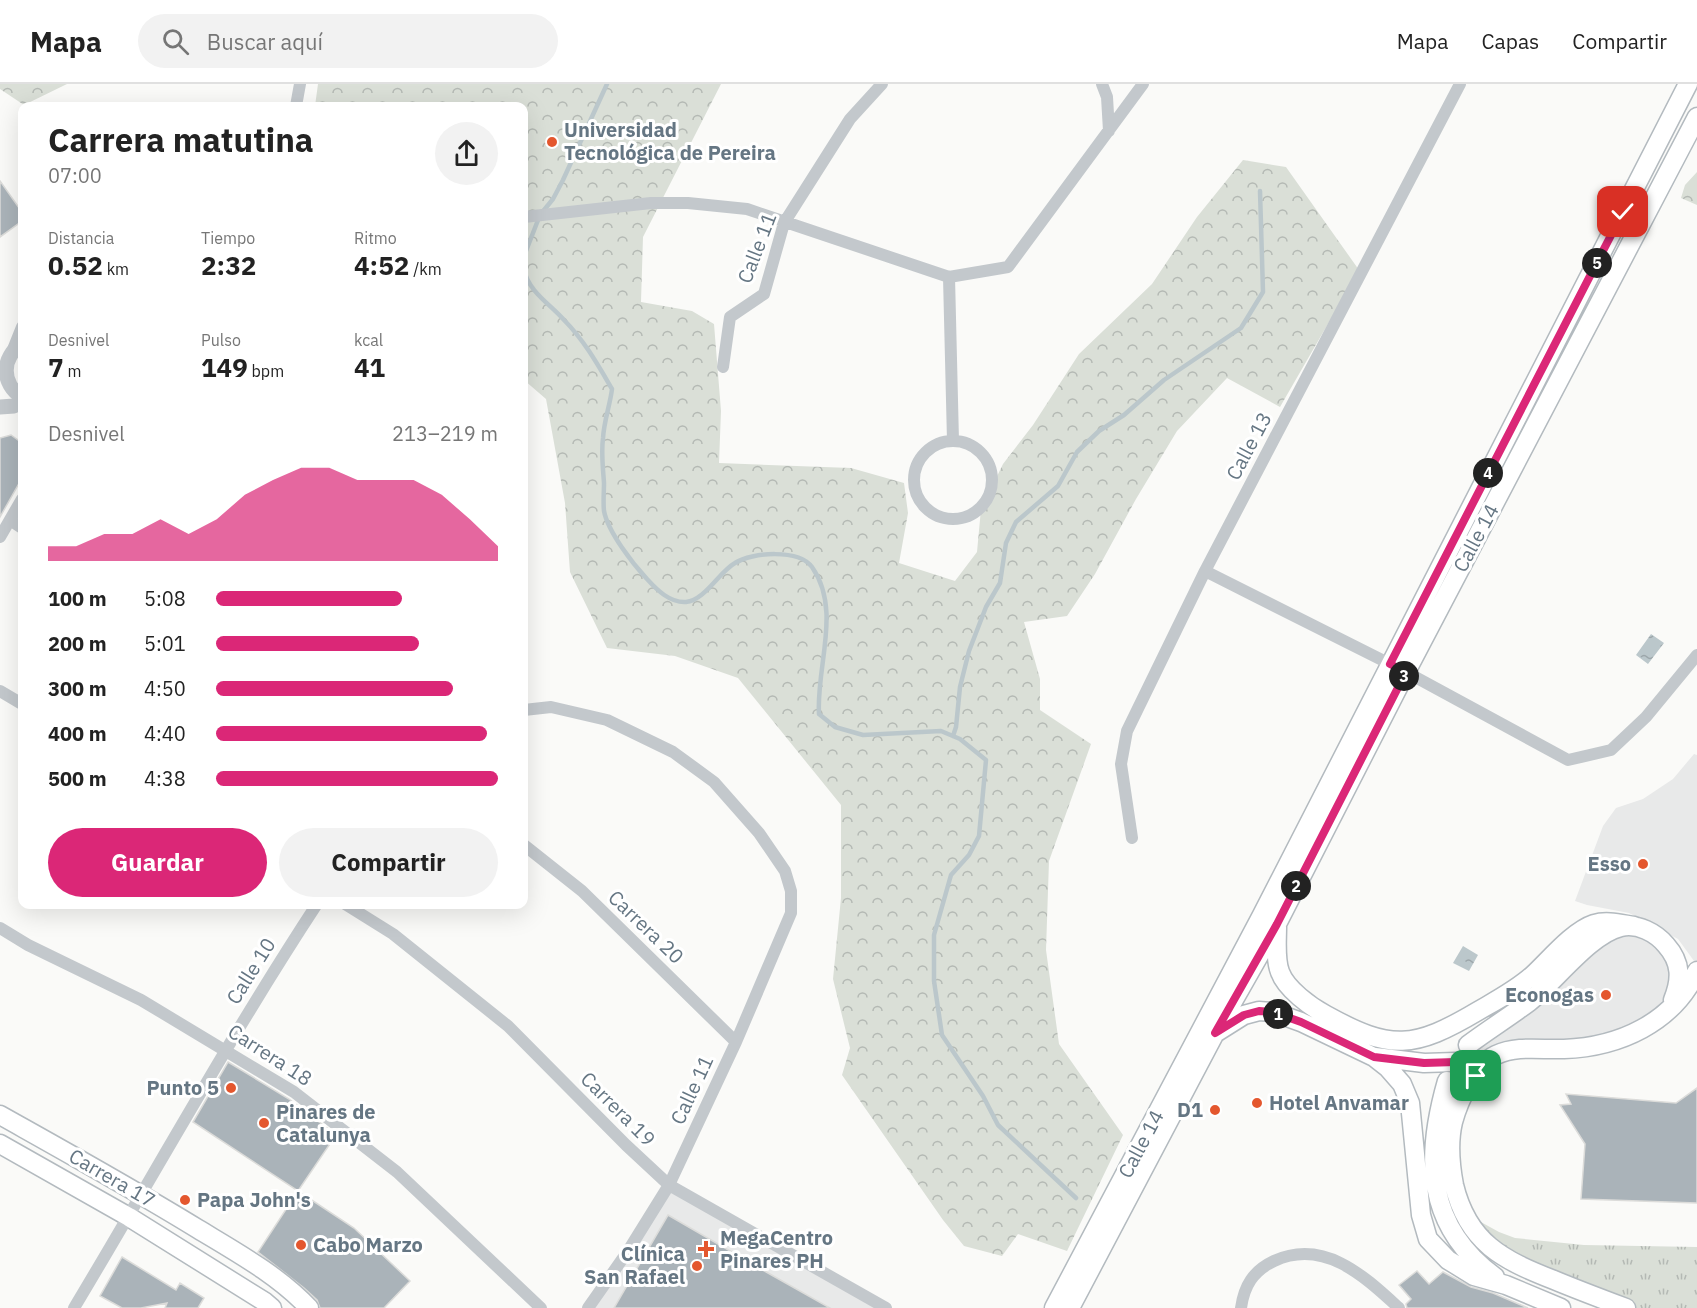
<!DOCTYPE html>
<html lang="es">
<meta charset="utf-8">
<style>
body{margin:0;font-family:"IBM Plex Sans",sans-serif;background:#f2f2f2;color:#222;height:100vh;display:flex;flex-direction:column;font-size:22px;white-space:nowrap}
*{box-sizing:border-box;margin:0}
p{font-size:20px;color:#767676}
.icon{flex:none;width:33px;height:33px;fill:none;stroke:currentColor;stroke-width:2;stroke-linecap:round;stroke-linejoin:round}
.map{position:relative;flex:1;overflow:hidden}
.drawer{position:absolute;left:18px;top:18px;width:510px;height:807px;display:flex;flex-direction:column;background:#fff;border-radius:12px;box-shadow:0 6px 24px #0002}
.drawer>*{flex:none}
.pin{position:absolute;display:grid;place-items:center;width:51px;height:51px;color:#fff;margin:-26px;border-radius:12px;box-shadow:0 3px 9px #0006}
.km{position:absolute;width:30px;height:30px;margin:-15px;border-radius:50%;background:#222;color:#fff;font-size:16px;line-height:30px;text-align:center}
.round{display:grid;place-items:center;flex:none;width:63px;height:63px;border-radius:32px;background:#f2f2f2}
.head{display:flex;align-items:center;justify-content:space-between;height:102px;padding:0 30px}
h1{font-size:33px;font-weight:700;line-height:45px}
.figures{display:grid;grid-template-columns:repeat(3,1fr);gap:9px;height:102px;padding:6px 30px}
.figures div{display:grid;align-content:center}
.figures b{font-size:26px;font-weight:700}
.figures small{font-size:16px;font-weight:400}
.figures p{font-size:16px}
.chart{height:168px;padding:12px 30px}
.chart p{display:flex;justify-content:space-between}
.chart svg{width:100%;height:108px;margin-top:6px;fill:#db2777;opacity:.7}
.cta{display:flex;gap:12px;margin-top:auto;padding:12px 30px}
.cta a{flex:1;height:69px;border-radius:36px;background:#db2777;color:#fff;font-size:24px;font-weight:700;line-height:69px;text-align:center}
.cta a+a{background:#f2f2f2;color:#222}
ul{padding:0 30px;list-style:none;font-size:20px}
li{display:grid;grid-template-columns:96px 72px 1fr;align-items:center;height:45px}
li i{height:15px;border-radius:8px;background:#db2777}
header{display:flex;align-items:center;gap:36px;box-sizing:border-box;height:84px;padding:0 30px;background:#fff;border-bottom:2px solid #e0e0e0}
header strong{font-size:28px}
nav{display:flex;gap:33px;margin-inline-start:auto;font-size:21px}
.search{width:420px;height:54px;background:#f2f2f2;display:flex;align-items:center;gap:15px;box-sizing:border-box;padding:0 21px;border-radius:33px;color:#767676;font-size:22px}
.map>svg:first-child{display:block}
.built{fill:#e8e9e9}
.grass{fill:url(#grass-tufts)}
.forest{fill:url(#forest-crowns)}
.water{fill:url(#water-ripples)}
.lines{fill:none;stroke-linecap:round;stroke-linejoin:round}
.stream{stroke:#bbc7cb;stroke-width:4.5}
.building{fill:#aab3b9;stroke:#dcdcda;stroke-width:1.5}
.secondary-casing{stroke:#b3babf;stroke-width:21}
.minor{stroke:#c3c8cc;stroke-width:12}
.tertiary{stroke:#c3c8cc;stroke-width:15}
.secondary{stroke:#fff;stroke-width:18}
.route-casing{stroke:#fff;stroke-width:12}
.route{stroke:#db2777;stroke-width:8}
.poi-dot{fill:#e4572e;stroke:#fff;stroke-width:2}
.labels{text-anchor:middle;stroke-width:6;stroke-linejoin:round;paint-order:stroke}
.poi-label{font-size:20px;font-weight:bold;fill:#657683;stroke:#fff;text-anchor:start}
.street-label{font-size:20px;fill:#657683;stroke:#fff}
</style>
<header>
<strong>Mapa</strong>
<div class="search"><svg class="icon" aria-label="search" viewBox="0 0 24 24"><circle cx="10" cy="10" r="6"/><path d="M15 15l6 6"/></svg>Buscar aquí</div>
<nav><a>Mapa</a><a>Capas</a><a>Compartir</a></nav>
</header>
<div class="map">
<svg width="1697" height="1224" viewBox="0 0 1697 1224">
<defs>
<pattern id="grass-tufts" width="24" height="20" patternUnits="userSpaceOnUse" patternTransform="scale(1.5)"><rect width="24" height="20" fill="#dadfd7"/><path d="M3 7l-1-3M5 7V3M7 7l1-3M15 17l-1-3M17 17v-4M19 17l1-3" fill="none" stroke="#b4b9b4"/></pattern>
<pattern id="forest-crowns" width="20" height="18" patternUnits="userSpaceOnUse" patternTransform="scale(1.5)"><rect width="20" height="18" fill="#dadfd7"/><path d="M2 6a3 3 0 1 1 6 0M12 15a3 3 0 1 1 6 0" fill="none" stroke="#b4b9b4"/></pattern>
<pattern id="water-ripples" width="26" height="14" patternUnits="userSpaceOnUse" patternTransform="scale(1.5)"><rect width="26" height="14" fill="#bbc7cb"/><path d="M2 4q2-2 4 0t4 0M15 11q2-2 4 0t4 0" fill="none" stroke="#9ca6aa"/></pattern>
</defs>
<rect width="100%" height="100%" fill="#fafaf8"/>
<path class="built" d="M 1694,670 L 1697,671 L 1697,881 L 1678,855 L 1629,829 L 1587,821 L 1575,817 L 1603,742 L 1616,724 L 1643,715 L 1673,695 Z
M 1607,849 L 1656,851 L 1678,904 L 1632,949 L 1476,978 L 1469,961 Z
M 669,1101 L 886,1224 L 588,1224 Z"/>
<path class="grass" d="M 1470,1132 L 1499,1148 L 1515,1154 L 1584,1161 L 1697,1163 L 1697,1224 L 1626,1224 L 1515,1181 Z"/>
<path class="forest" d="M 0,0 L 67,0 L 24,21 L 0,5 Z
M 318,0 L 721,0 L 643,153 L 641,218 L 692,227 L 714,240 L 721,327 L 719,379 L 851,384 L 904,399 L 908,429 L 899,479 L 955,497 L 977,468 L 981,425 L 1003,380 L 1033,341 L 1079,270 L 1152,200 L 1197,133 L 1243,76 L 1286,83 L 1359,186 L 1280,323 L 1227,294 L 1177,347 L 1136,415 L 1095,490 L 1067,532 L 1024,538 L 1040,595 L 1040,626 L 1091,660 L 1049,777 L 1046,866 L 1059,960 L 1123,1051 L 1067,1167 L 1018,1150 L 1002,1172 L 964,1162 L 943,1136 L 842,991 L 850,964 L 833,895 L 841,814 L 841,721 L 738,594 L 675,572 L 607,564 L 570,488 L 565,419 L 546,315 L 524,296 L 524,22 L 315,22 Z
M 1697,88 L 1697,121 L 1681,114 L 1685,101 Z"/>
<path class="water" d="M 1651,550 L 1664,559 L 1648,580 L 1636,571 Z
M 1463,862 L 1478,871 L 1469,887 L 1453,879 Z"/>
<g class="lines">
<path class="stream" d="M 524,172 L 540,131 L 553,115 L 563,96 L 607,0
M 524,186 C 529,208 550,220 564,236 C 584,256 598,281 612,305 C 610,321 604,337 603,354 C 601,369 603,384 604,399 C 604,408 603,418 604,427 C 608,448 633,480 647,495 C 657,506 670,519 686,518 C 705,516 719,488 735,479 C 752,468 799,465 812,483 C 842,526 816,582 819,630 L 835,643 L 863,651 L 941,647 L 960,655 L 986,676 L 979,752 L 969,771 L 951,791 L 934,851 L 934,897 L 942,951 L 983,1012 L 998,1041 L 1076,1114
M 953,652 L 956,643 L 960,603 L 969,567 L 986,523 L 1000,499 L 1006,459 L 1016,438 L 1058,402 L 1077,368 L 1099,347 L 1124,331 L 1164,296 L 1241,244 L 1263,208 L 1260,107"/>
</g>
<path class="building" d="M 0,97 L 22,128 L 22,137 L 0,153 Z
M 11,351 L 22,359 L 22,394 L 0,433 L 0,354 Z
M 228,978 L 289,1015 L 336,1051 L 298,1107 L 193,1038 Z
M 1697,1004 L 1697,1119 L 1581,1115 L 1585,1060 L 1560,1021 L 1571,1020 L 1566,1010 L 1676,1019 Z
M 298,1107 L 354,1144 L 410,1197 L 384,1224 L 320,1224 L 317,1216 L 304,1204 L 258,1168 Z
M 668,1131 L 768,1189 L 830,1224 L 614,1224 Z
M 122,1173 L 176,1206 L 180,1199 L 204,1214 L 198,1224 L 165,1224 L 167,1219 L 141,1224 L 122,1224 L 100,1212 Z
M 1417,1187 L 1429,1200 L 1443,1188 L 1471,1203 L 1493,1209 L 1528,1224 L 1407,1224 L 1406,1220 L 1411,1215 L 1399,1201 Z"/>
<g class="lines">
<g class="secondary-casing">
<path id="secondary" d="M 1277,843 C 1277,857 1275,875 1280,888 C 1286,905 1311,923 1326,931 C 1391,967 1414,965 1478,927 C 1497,916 1518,905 1534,890 C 1550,875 1573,847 1594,840 C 1607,836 1621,840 1634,842
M 1217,948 L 1244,931 L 1259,927 L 1273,928 L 1301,938 L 1374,973 L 1388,984 L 1402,1000 L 1410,1019 L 1421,1131 L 1428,1155 L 1448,1176 L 1474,1192 L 1506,1201 L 1561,1224
M 1468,961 C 1488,946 1509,933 1529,918 C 1555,898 1590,850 1621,843 C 1638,839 1656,849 1666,861 C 1682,879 1681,896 1673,916
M 1375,973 L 1424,979 L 1487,977
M 1447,997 C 1425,1073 1425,1142 1495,1193
M 0,1031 C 66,1068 133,1105 198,1145 C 236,1168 278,1191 309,1224
M 0,1060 L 129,1133 L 265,1218 L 272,1224
M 1054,1224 L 1262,831 L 1688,0
M 1070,1224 L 1215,949 L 1277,840 L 1406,588 L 1697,33
M 1626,1224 C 1602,1215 1578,1206 1554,1196 C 1503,1176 1468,1159 1454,1101 C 1450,1080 1448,1059 1453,1038 C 1459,1016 1475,981 1496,971 C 1517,961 1542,966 1564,965 C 1619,963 1673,939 1697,887"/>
</g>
<path class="minor" d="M 1102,0 L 1107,13 L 1109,47
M 296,22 L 300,0
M 524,133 L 651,119 L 688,119 L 747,125 L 949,193 L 1008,183 L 1143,0
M 949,193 L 953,357
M 12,268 L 22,243
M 723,283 L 730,233 L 764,210 L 784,139 L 850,35 L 882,0
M914 396a39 39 0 1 1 78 0a39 39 0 1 1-78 0Z
M 10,436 L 22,444
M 0,453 L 22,415
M 1205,487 L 1406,588 L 1568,676 L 1611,666 L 1646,633 L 1697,571
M 0,607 L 22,620
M 524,626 L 551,623 L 607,636 L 673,668 L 714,698 L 759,749 L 785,787 L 791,807 L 791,829 L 736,958 L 669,1101 L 628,1167 L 588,1224
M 1132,754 L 1121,680 L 1127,647 L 1205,487 L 1460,0
M 524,761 L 582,807 L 736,958
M 345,820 L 393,850 L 508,942 L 626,1061 L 669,1101 L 886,1224
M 0,844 L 28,861 L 141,916 L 294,1008 L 397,1088 L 541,1224
M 74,1224 C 155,1089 231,951 317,820
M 1241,1224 C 1244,1202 1253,1187 1274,1177 C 1324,1154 1364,1192 1399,1224"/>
<path class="tertiary" d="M 22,260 C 1,273 1,300 22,313
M 0,323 L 14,322 L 22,317"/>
<use href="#secondary" class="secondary"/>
</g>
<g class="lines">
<g class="route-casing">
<path id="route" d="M 1476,992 L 1487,977 L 1424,979 L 1374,973 L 1301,938 L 1273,928 L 1259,927 L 1244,931 L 1215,949 L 1277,840 L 1406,588 L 1390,580 L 1623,128"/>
</g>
<use href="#route" class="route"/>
</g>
<g class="poi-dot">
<circle cx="552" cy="58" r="6"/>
<circle cx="1643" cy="780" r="6"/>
<circle cx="1606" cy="911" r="6"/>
<circle cx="231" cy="1004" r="6"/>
<circle cx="1257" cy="1019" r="6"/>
<circle cx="1215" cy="1026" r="6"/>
<circle cx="264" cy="1039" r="6"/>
<circle cx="185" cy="1116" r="6"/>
<circle cx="301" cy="1161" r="6"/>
<path d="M703 1156h6v6h6v6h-6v6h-6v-6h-6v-6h6z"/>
<circle cx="697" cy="1182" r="6"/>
</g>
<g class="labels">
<g class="poi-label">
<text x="564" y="53">Universidad<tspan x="564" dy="23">Tecnológica de Pereira</tspan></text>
<text x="1631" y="787" text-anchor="end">Esso</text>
<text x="1594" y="918" text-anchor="end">Econogas</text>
<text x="219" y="1011" text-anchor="end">Punto 5</text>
<text x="1269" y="1026">Hotel Anvamar</text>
<text x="1203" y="1033" text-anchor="end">D1</text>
<text x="276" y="1035">Pinares de<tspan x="276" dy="23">Catalunya</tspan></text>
<text x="197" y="1123">Papa John's</text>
<text x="720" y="1161">MegaCentro<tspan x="720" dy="23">Pinares PH</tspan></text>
<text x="313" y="1168">Cabo Marzo</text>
<text x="685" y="1177" text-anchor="end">Clínica<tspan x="685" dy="23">San Rafael</tspan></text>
</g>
<g class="street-label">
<text transform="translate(757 164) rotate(-69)" y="7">Calle 11</text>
<text transform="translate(1249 362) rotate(-62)" y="7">Calle 13</text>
<text transform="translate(1476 454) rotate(-62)" y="7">Calle 14</text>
<text transform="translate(646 843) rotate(44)" y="7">Carrera 20</text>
<text transform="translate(251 887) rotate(-58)" y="7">Calle 10</text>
<text transform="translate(270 971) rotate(33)" y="7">Carrera 18</text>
<text transform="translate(692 1006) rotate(-65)" y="7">Calle 11</text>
<text transform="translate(618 1025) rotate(45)" y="7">Carrera 19</text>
<text transform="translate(1141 1060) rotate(-62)" y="7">Calle 14</text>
<text transform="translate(112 1094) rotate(30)" y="7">Carrera 17</text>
</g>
</g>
</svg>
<div class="pin" style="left:1476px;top:992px;background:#1e9e55"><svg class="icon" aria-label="arrive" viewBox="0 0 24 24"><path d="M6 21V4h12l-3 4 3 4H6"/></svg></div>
<div class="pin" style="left:1623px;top:128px;background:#d93025"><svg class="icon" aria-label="check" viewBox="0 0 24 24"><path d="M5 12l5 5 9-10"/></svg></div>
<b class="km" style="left:1278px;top:930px">1</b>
<b class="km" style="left:1296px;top:802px">2</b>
<b class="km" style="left:1404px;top:592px">3</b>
<b class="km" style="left:1488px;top:389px">4</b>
<b class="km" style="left:1597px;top:179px">5</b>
<section class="drawer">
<div class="head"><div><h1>Carrera matutina</h1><p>07:00</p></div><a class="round"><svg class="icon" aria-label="share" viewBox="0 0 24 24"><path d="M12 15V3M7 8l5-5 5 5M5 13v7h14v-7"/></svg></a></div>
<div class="figures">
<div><p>Distancia</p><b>0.52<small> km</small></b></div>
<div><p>Tiempo</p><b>2:32</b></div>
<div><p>Ritmo</p><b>4:52<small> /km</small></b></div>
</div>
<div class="figures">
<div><p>Desnivel</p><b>7<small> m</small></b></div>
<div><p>Pulso</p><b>149<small> bpm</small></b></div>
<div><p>kcal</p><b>41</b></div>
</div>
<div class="chart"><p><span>Desnivel</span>213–219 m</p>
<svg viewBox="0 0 160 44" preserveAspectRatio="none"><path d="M0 44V38L10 38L20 33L30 33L40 27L50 33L60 27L70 17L80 11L90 6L100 6L110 11L120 11L130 11L140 17L150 27L160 38V44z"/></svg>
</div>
<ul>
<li><b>100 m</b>5:08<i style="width:66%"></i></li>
<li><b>200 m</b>5:01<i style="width:72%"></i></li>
<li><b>300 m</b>4:50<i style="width:84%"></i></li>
<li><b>400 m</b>4:40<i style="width:96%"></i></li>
<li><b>500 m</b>4:38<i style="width:100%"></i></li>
</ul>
<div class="cta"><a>Guardar</a><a>Compartir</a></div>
</section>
</div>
